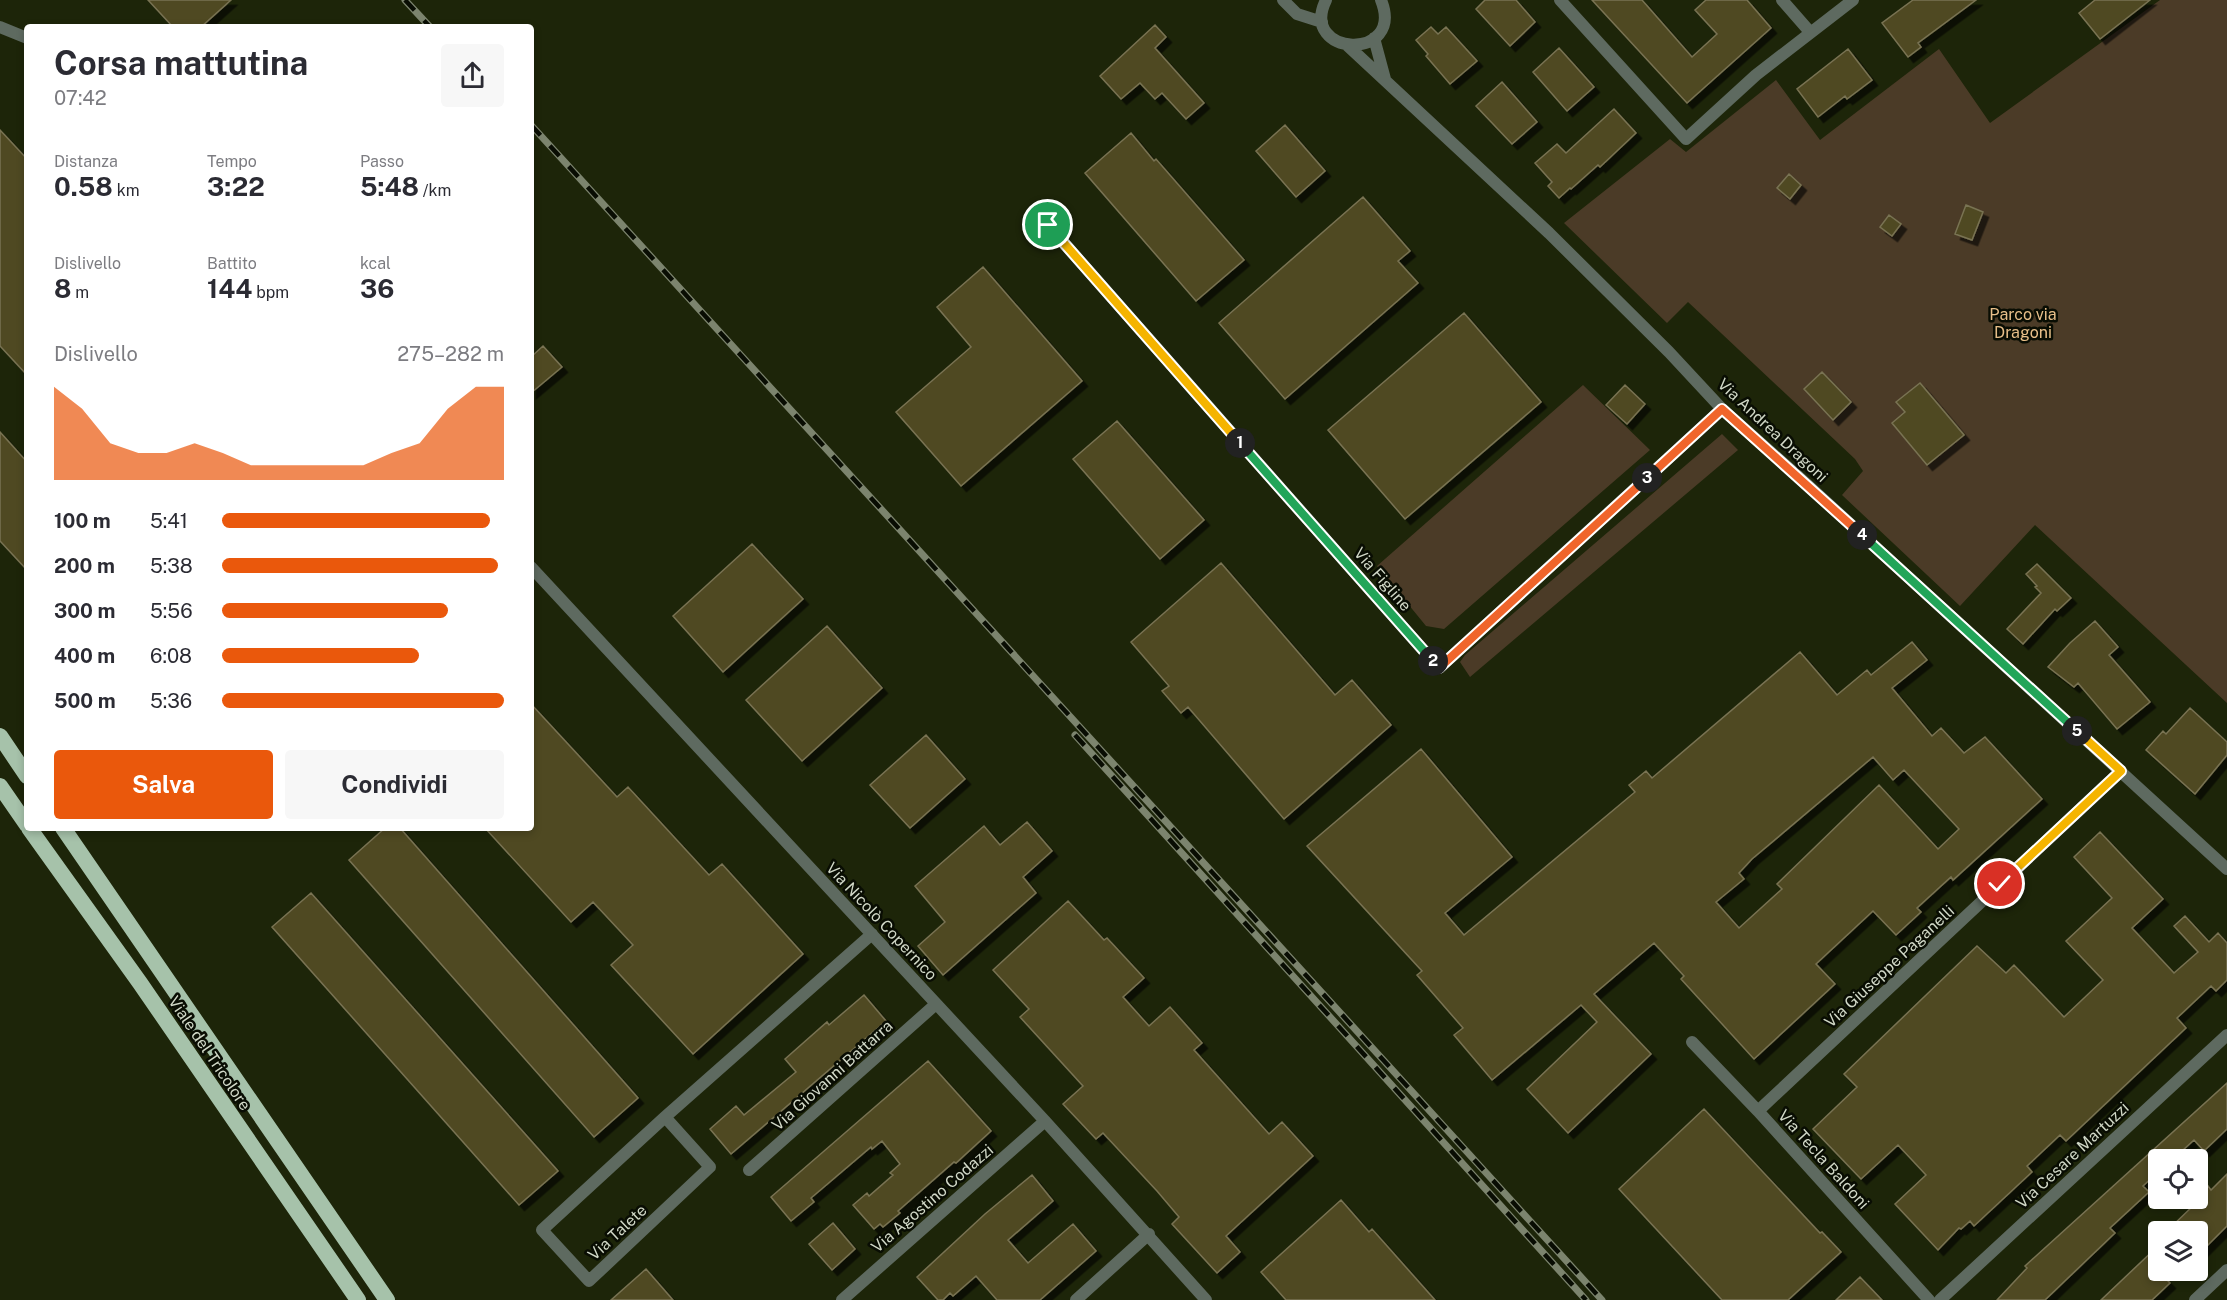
<!DOCTYPE html>
<html lang="it">
<meta charset="utf-8">
<style>
body{margin:0;font-family:"Public Sans",sans-serif;background:#f7f7f7;color:#2b2b33;height:100vh;display:flex;flex-direction:column;font-size:22px;white-space:nowrap}
*{box-sizing:border-box;margin:0}
p{font-size:20px;color:#7c7c81}
.icon{flex:none;width:33px;height:33px;fill:none;stroke:currentColor;stroke-width:2;stroke-linecap:round;stroke-linejoin:round}
.map{position:relative;flex:1;overflow:hidden}
.panel{position:absolute;left:24px;top:24px;width:510px;height:807px;display:flex;flex-direction:column;background:#fff;border-radius:6px;box-shadow:0 3px 9px #0003}
.panel>*{flex:none}
.fabs{position:absolute;left:2148px;top:1149px;display:grid;gap:12px}
.fabs a{display:grid;place-items:center;width:60px;height:60px;border-radius:6px;background:#fff;box-shadow:0 3px 9px #0003;font-size:30px}
.pin{position:absolute;display:grid;place-items:center;width:51px;height:51px;color:#fff;margin:-26px;border:3px solid #fff;border-radius:50%;box-shadow:0 2px 6px #0007}
.km{position:absolute;width:30px;height:30px;margin:-15px;border-radius:50%;background:#222;color:#fff;font-size:16px;line-height:30px;text-align:center}
.round{display:grid;place-items:center;flex:none;width:63px;height:63px;border-radius:6px;background:#f7f7f7}
.headline{display:flex;align-items:center;justify-content:space-between;height:102px;padding:0 30px}
h1{font-size:33px;font-weight:700;line-height:45px}
.metrics{display:grid;grid-template-columns:repeat(3,1fr);gap:9px;height:102px;padding:6px 30px}
.metrics div{display:grid;align-content:center}
.metrics b{font-size:26px;font-weight:700}
.metrics small{font-size:16px;font-weight:400}
.metrics p{font-size:16px}
.chart{height:168px;padding:12px 30px}
.chart p{display:flex;justify-content:space-between}
.chart svg{width:100%;height:108px;margin-top:6px;fill:#ea580c;opacity:.7}
.cta{display:flex;gap:12px;margin-top:auto;padding:12px 30px}
.cta a{flex:1;height:69px;border-radius:6px;background:#ea580c;color:#fff;font-size:24px;font-weight:700;line-height:69px;text-align:center}
.cta a+a{background:#f7f7f7;color:#2b2b33}
ul{padding:0 30px;list-style:none;font-size:20px}
li{display:grid;grid-template-columns:96px 72px 1fr;align-items:center;height:45px}
li i{height:15px;border-radius:8px;background:#ea580c}
.map>svg:first-child{display:block}
.green{fill:#4b3b27}
.building{fill:#4f4824;stroke:#797352;stroke-width:1.5;fill-rule:evenodd;filter:url(#shadow)}
.lines{fill:none;stroke-linecap:round;stroke-linejoin:round}
.minor{stroke:#5e6a60;stroke-width:12}
.trunk{stroke:#a6c2aa;stroke-width:16}
.rail-casing{stroke:#7c846e;stroke-width:7}
.rail{stroke:#090d03;stroke-width:4.5;stroke-dasharray:14;stroke-linecap:butt}
.split-1-casing{stroke:#fff;stroke-width:12}
.split-2-casing{stroke:#fff;stroke-width:12}
.split-3-casing{stroke:#fff;stroke-width:12}
.split-4-casing{stroke:#fff;stroke-width:12}
.split-5-casing{stroke:#fff;stroke-width:12}
.split-6-casing{stroke:#fff;stroke-width:12}
.split-1{stroke:#f5b400;stroke-width:8}
.split-2{stroke:#22a559;stroke-width:8}
.split-3{stroke:#f0652b;stroke-width:8}
.split-4{stroke:#f0652b;stroke-width:8}
.split-5{stroke:#22a559;stroke-width:8}
.split-6{stroke:#f5b400;stroke-width:8}
.labels{text-anchor:middle;stroke-width:5;stroke-linejoin:round;paint-order:stroke}
.park-label{font-size:16px;fill:#e8bf89;stroke:#090d03}
.street-label{font-size:16px;fill:#d1d8c7;stroke:#090d03}
</style>
<div class="map">
<svg width="2227" height="1300" viewBox="0 0 2227 1300">
<defs>
<filter id="shadow"><feDropShadow dx="5.5" dy="5.5" stdDeviation="0" flood-color="#0009"/></filter>
</defs>
<rect width="100%" height="100%" fill="#1d2509"/>
<path class="green" d="M 2160,0 L 2227,0 L 2227,703 L 2035,525 L 1960,606 L 1842,495 L 1863,471 L 1855,459 L 1688,302 L 1667,323 L 1564,223 L 1670,139 L 1686,152 L 1776,80 L 1820,140 L 1939,49 L 1990,123 Z
M 1583,385 L 1650,450 L 1444,629 L 1426,626 L 1377,566 Z
M 1722,434 L 1738,450 L 1470,677 L 1460,662 L 1465,655 Z"/>
<path class="building" d="M 148,0 L 231,0 L 201,27 L 173,27 Z
M 1485,0 L 1516,0 L 1535,22 L 1510,46 L 1476,9 Z
M 1592,0 L 1642,0 L 1692,57 L 1717,34 L 1695,10 L 1706,0 L 1747,0 L 1771,28 L 1687,103 Z
M 1913,0 L 1976,0 L 1918,43 L 1921,47 L 1908,57 L 1882,23 Z
M 2095,0 L 2150,0 L 2100,39 L 2079,13 Z
M 1155,25 L 1166,37 L 1155,48 L 1204,103 L 1186,119 L 1162,93 L 1155,99 L 1140,83 L 1121,99 L 1100,76 Z
M 1431,27 L 1438,34 L 1446,27 L 1477,61 L 1450,84 L 1426,56 L 1428,54 L 1416,40 Z
M 1559,48 L 1594,87 L 1567,111 L 1533,72 Z
M 1848,49 L 1872,80 L 1847,99 L 1845,96 L 1818,117 L 1797,89 Z
M 1502,82 L 1537,122 L 1512,144 L 1476,106 Z
M 1614,109 L 1636,133 L 1600,167 L 1598,165 L 1571,189 L 1570,188 L 1559,198 L 1548,186 L 1552,182 L 1535,163 L 1557,144 L 1566,153 Z
M 1285,125 L 1325,171 L 1296,197 L 1256,151 Z
M 0,130 L 27,159 L 27,375 L 0,346 Z
M 1131,133 L 1154,161 L 1156,159 L 1244,260 L 1196,301 L 1085,173 Z
M 1789,174 L 1801,185 L 1790,199 L 1777,188 Z
M 1363,197 L 1410,251 L 1398,261 L 1418,283 L 1285,399 L 1219,323 Z
M 1966,205 L 1983,212 L 1972,240 L 1955,234 Z
M 1889,215 L 1901,224 L 1892,236 L 1880,227 Z
M 983,267 L 1082,381 L 961,486 L 896,412 L 971,347 L 937,307 Z
M 1464,313 L 1541,402 L 1405,519 L 1328,430 Z
M 543,346 L 562,367 L 531,393 L 531,357 Z
M 1822,372 L 1851,402 L 1833,420 L 1804,389 Z
M 1920,383 L 1964,435 L 1927,465 L 1892,423 L 1905,412 L 1896,402 Z
M 1625,385 L 1645,404 L 1627,424 L 1606,405 Z
M 1117,421 L 1204,520 L 1160,559 L 1073,459 Z
M 0,432 L 27,462 L 27,570 L 0,541 Z
M 752,544 L 803,599 L 723,672 L 673,616 Z
M 1221,563 L 1335,695 L 1352,680 L 1391,725 L 1284,819 L 1188,707 L 1181,713 L 1162,691 L 1169,686 L 1131,642 Z
M 2037,564 L 2071,598 L 2057,611 L 2055,609 L 2023,644 L 2007,629 L 2041,593 L 2035,587 L 2037,586 L 2026,574 Z
M 2095,621 L 2118,647 L 2109,655 L 2150,702 L 2117,729 L 2078,683 L 2074,687 L 2048,667 L 2070,643 Z
M 827,626 L 882,688 L 802,761 L 746,700 Z
M 1912,642 L 1927,660 L 1892,688 L 1932,736 L 1941,728 L 1964,753 L 1985,737 L 2042,799 L 1953,880 L 1951,877 L 1917,908 L 1921,912 L 1896,935 L 1873,911 L 1816,964 L 1835,984 L 1754,1059 L 1681,979 L 1684,976 L 1654,943 L 1594,994 L 1651,1054 L 1568,1133 L 1527,1089 L 1597,1022 L 1581,1005 L 1492,1080 L 1454,1035 L 1463,1028 L 1417,975 L 1422,971 L 1307,846 L 1421,749 L 1512,857 L 1445,913 L 1464,935 L 1635,792 L 1629,785 L 1646,771 L 1652,778 L 1800,652 L 1837,695 L 1867,670 L 1871,675 ZM 1873,757 L 1893,780 L 1904,770 L 1959,829 L 1938,849 L 1879,785 L 1777,884 L 1782,889 L 1739,928 L 1716,902 L 1744,879 L 1739,873 L 1752,859 Z
M 531,704 L 617,797 L 628,787 L 709,875 L 722,864 L 803,954 L 693,1054 L 611,965 L 633,945 L 593,902 L 571,922 L 485,828 L 531,828 Z
M 2190,708 L 2227,742 L 2227,755 L 2195,794 L 2146,750 L 2163,731 L 2166,734 Z
M 926,735 L 965,779 L 910,828 L 870,785 Z
M 1027,822 L 1052,851 L 1023,877 L 1036,893 L 943,975 L 918,946 L 945,922 L 915,886 L 984,826 L 1000,845 Z
M 385,828 L 400,828 L 638,1098 L 594,1137 L 349,860 Z
M 2100,832 L 2163,899 L 2132,928 L 2174,973 L 2198,952 L 2174,926 L 2185,916 L 2209,942 L 2218,933 L 2227,943 L 2227,980 L 2216,991 L 2211,986 L 2177,1018 L 2186,1028 L 2066,1141 L 2060,1135 L 2027,1166 L 2032,1172 L 1974,1226 L 1970,1221 L 1961,1229 L 1959,1228 L 1938,1250 L 1895,1204 L 1926,1175 L 1898,1145 L 1861,1179 L 1813,1129 L 1857,1087 L 1844,1074 L 1977,946 L 2006,973 L 2014,965 L 2064,1017 L 2103,980 L 2066,941 L 2112,898 L 2074,857 Z
M 311,893 L 558,1171 L 519,1205 L 272,927 Z
M 1068,901 L 1104,940 L 1107,938 L 1144,978 L 1123,997 L 1149,1026 L 1170,1007 L 1202,1043 L 1194,1050 L 1269,1134 L 1282,1122 L 1313,1156 L 1226,1236 L 1240,1252 L 1217,1273 L 1172,1224 L 1179,1217 L 1157,1191 L 1103,1133 L 1096,1139 L 1063,1104 L 1083,1086 L 1020,1017 L 1029,1009 L 993,970 Z
M 864,995 L 886,1021 L 731,1154 L 710,1129 L 736,1106 L 744,1115 L 796,1072 L 785,1059 L 827,1022 L 829,1025 Z
M 928,1061 L 991,1131 L 956,1163 L 954,1162 L 898,1211 L 900,1213 L 883,1227 L 880,1224 L 874,1229 L 853,1205 L 867,1193 L 869,1196 L 893,1175 L 890,1173 L 900,1164 L 882,1141 L 872,1149 L 871,1147 L 811,1198 L 814,1202 L 791,1221 L 771,1197 Z
M 2227,1083 L 2227,1129 L 2204,1151 L 2194,1140 L 2172,1160 L 2158,1160 L 2158,1172 L 2143,1186 L 2149,1192 L 2110,1228 L 2115,1233 L 2045,1300 L 1997,1300 L 2027,1268 L 2025,1266 Z
M 1704,1109 L 1820,1233 L 1822,1232 L 1841,1252 L 1788,1300 L 1722,1300 L 1619,1189 Z
M 2227,1174 L 2227,1226 L 2198,1255 L 2198,1232 L 2166,1232 L 2197,1202 L 2195,1199 L 2208,1186 L 2211,1190 Z
M 1032,1175 L 1053,1201 L 1008,1240 L 1028,1263 L 1073,1224 L 1096,1251 L 1040,1300 L 997,1300 L 976,1276 L 953,1296 L 950,1293 L 943,1300 L 938,1300 L 917,1277 L 985,1214 Z
M 1341,1200 L 1369,1232 L 1372,1229 L 1435,1300 L 1286,1300 L 1261,1272 Z
M 833,1223 L 855,1249 L 832,1270 L 809,1244 Z
M 2158,1246 L 2158,1271 L 2170,1283 L 2152,1300 L 2101,1300 Z
M 646,1269 L 673,1300 L 611,1300 Z
M 1860,1277 L 1882,1300 L 1836,1300 Z"/>
<g class="lines">
<path class="minor" d="M 1283,0 L 1297,14 L 1322,22
M 1326,0 C 1298,57 1406,62 1381,0
M 1560,0 L 1686,139 L 1756,75 L 1853,0
M 1782,0 L 1810,32
M 0,27 L 27,38
M 1374,38 L 1385,79
M 1347,45 L 1549,233 L 1669,352 L 1722,409 L 1800,478 L 2227,869
M 1048,225 L 1439,668 L 1722,409
M 531,567 L 1045,1121 L 1206,1300
M 1692,1042 L 1758,1111 L 1929,1300
M 1758,1111 L 2121,771
M 665,1117 L 710,1167 L 589,1281 L 542,1230 L 665,1117 L 872,934
M 749,1170 L 936,1004
M 842,1300 L 1045,1121
M 1076,1300 L 1149,1234
M 1940,1300 L 2227,1035
M 2195,1300 L 2227,1270"/>
<path class="trunk" d="M 0,736 L 27,776
M 0,786 L 27,825
M 29,828 L 140,983 L 358,1300
M 63,828 L 387,1300"/>
<g class="rail-casing">
<path id="rail" d="M 405,0 L 430,27
M 531,125 L 1602,1300
M 1075,735 L 1586,1300"/>
</g>
<use href="#rail" class="rail"/>
</g>
<g class="lines">
<g class="split-1-casing">
<path id="split-1" d="M 1048,225 L 1240,443"/>
</g>
<g class="split-2-casing">
<path id="split-2" d="M 1240,443 L 1433,661"/>
</g>
<g class="split-3-casing">
<path id="split-3" d="M 1433,661 L 1439,668 L 1647,478"/>
</g>
<g class="split-4-casing">
<path id="split-4" d="M 1647,478 L 1722,409 L 1862,535"/>
</g>
<g class="split-5-casing">
<path id="split-5" d="M 1862,535 L 2077,731"/>
</g>
<g class="split-6-casing">
<path id="split-6" d="M 2000,884 L 2121,771 L 2077,731"/>
</g>
<use href="#split-1" class="split-1"/>
<use href="#split-2" class="split-2"/>
<use href="#split-3" class="split-3"/>
<use href="#split-4" class="split-4"/>
<use href="#split-5" class="split-5"/>
<use href="#split-6" class="split-6"/>
</g>
<g class="labels">
<g class="park-label">
<text x="2023" y="320">Parco via<tspan x="2023" dy="18">Dragoni</tspan></text>
</g>
<g class="street-label">
<text transform="translate(1773 430) rotate(43)" y="6">Via Andrea Dragoni</text>
<text transform="translate(1383 579) rotate(49)" y="6">Via Figline</text>
<text transform="translate(882 921) rotate(47)" y="6">Via Nicolò Copernico</text>
<text transform="translate(1889 966) rotate(-43)" y="6">Via Giuseppe Paganelli</text>
<text transform="translate(210 1053) rotate(56)" y="6">Viale del Tricolore</text>
<text transform="translate(832 1075) rotate(-42)" y="6">Via Giovanni Battarra</text>
<text transform="translate(2072 1155) rotate(-43)" y="6">Via Cesare Martuzzi</text>
<text transform="translate(1824 1159) rotate(48)" y="6">Via Tecla Baldoni</text>
<text transform="translate(932 1198) rotate(-41)" y="6">Via Agostino Codazzi</text>
<text transform="translate(617 1232) rotate(-43)" y="6">Via Talete</text>
</g>
</g>
</svg>
<div class="fabs">
<a><svg class="icon" aria-label="locate" viewBox="0 0 24 24"><circle cx="12" cy="12" r="6"/><path d="M12 2v4M12 18v4M2 12h4M18 12h4"/></svg></a>
<a><svg class="icon" aria-label="layers" viewBox="0 0 24 24"><path d="M12 4l9 5-9 5-9-5zM3 14l9 5 9-5"/></svg></a>
</div>
<div class="pin" style="left:1048px;top:225px;background:#1e9e55"><svg class="icon" aria-label="arrive" viewBox="0 0 24 24"><path d="M6 21V4h12l-3 4 3 4H6"/></svg></div>
<div class="pin" style="left:2000px;top:884px;background:#d93025"><svg class="icon" aria-label="check" viewBox="0 0 24 24"><path d="M5 12l5 5 9-10"/></svg></div>
<b class="km" style="left:1240px;top:443px">1</b>
<b class="km" style="left:1433px;top:661px">2</b>
<b class="km" style="left:1647px;top:478px">3</b>
<b class="km" style="left:1862px;top:535px">4</b>
<b class="km" style="left:2077px;top:731px">5</b>
<section class="panel">
<div class="headline"><div><h1>Corsa mattutina</h1><p>07:42</p></div><a class="round"><svg class="icon" aria-label="share" viewBox="0 0 24 24"><path d="M12 15V3M7 8l5-5 5 5M5 13v7h14v-7"/></svg></a></div>
<div class="metrics">
<div><p>Distanza</p><b>0.58<small> km</small></b></div>
<div><p>Tempo</p><b>3:22</b></div>
<div><p>Passo</p><b>5:48<small> /km</small></b></div>
</div>
<div class="metrics">
<div><p>Dislivello</p><b>8<small> m</small></b></div>
<div><p>Battito</p><b>144<small> bpm</small></b></div>
<div><p>kcal</p><b>36</b></div>
</div>
<div class="chart"><p><span>Dislivello</span>275–282 m</p>
<svg viewBox="0 0 160 44" preserveAspectRatio="none"><path d="M0 44V6L10 15L20 29L30 33L40 33L50 29L60 33L70 38L80 38L90 38L100 38L110 38L120 33L130 29L140 15L150 6L160 6V44z"/></svg>
</div>
<ul>
<li><b>100 m</b>5:41<i style="width:95%"></i></li>
<li><b>200 m</b>5:38<i style="width:98%"></i></li>
<li><b>300 m</b>5:56<i style="width:80%"></i></li>
<li><b>400 m</b>6:08<i style="width:70%"></i></li>
<li><b>500 m</b>5:36<i style="width:100%"></i></li>
</ul>
<div class="cta"><a>Salva</a><a>Condividi</a></div>
</section>
</div>
